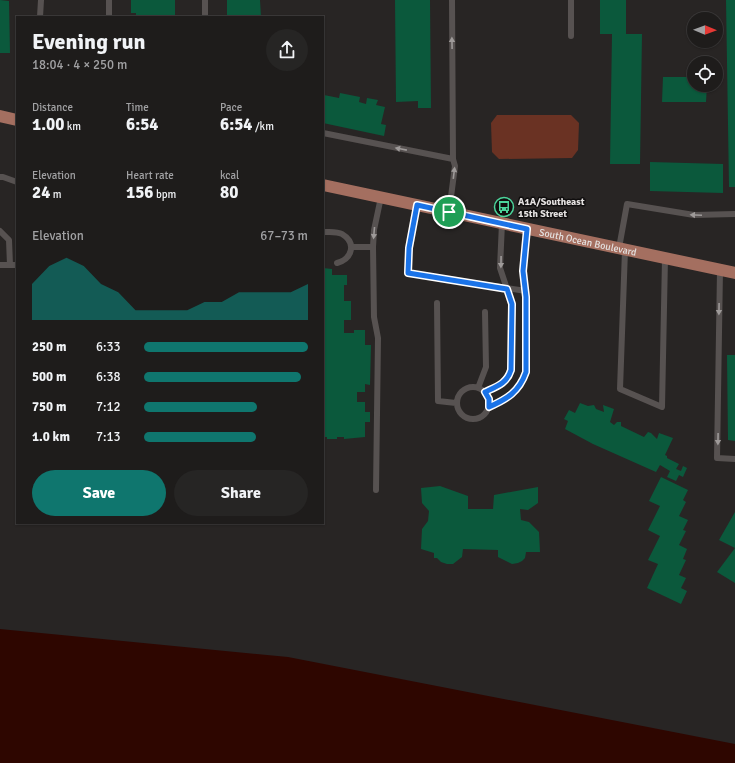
<!DOCTYPE html>
<meta charset="utf-8">
<style>
body{margin:0;font-family:Signika,sans-serif;background:#262524;color:#f1f3f6;height:100vh;display:flex;flex-direction:column;font-size:15px;white-space:nowrap}
*{box-sizing:border-box;margin:0}
p{font-size:13px;color:#a1a1a3}
.icon{flex:none;width:22px;height:22px;fill:none;stroke:currentColor;stroke-width:2;stroke-linecap:round;stroke-linejoin:round}
.map{position:relative;flex:1;overflow:hidden}
.details{position:absolute;left:16px;top:16px;width:308px;height:508px;display:flex;flex-direction:column;background:#1e1c1b;border-radius:0px;box-shadow:0 1px 3px #0004,0 0 0 1px #3c3a3a}
.details>*{flex:none}
.needle{width:26px;rotate:91deg}
.tools{position:absolute;left:687px;top:12px;display:grid;gap:8px}
.tools a{display:grid;place-items:center;width:36px;height:36px;border-radius:50%;background:#1e1c1b;box-shadow:0 1px 3px #0004,0 0 0 1px #3c3a3a;font-size:20px}
.pin{position:absolute;display:grid;place-items:center;width:34px;height:34px;color:#fff;margin:-17px;border:2px solid #fff;border-radius:50%;box-shadow:0 1px 4px #0007}
.round{display:grid;place-items:center;flex:none;width:42px;height:42px;border-radius:21px;background:#262524}
.head{display:flex;align-items:center;justify-content:space-between;height:68px;padding:0 16px}
h1{font-size:22px;font-weight:700;line-height:30px}
.figures{display:grid;grid-template-columns:repeat(3,1fr);gap:6px;height:68px;padding:4px 16px}
.figures div{display:grid;align-content:center}
.figures b{font-size:17px;font-weight:700}
.figures small{font-size:11px;font-weight:400}
.figures p{font-size:11px}
.chart{height:112px;padding:8px 16px}
.chart p{display:flex;justify-content:space-between}
.chart svg{width:100%;height:72px;margin-top:4px;fill:#0f766e;opacity:.7}
.button{display:flex;gap:8px;margin-top:auto;padding:8px 16px}
.button a{flex:1;height:46px;border-radius:24px;background:#0f766e;color:#fff;font-size:16px;font-weight:700;line-height:46px;text-align:center}
.button a+a{background:#262524;color:#f1f3f6}
ul{padding:0 16px;list-style:none;font-size:13px}
li{display:grid;grid-template-columns:64px 48px 1fr;align-items:center;height:30px}
li i{height:10px;border-radius:5px;background:#0f766e}
.map>svg:first-child{display:block}
.green{fill:#6a3223}
.water{fill:#2e0600}
.building{fill:#0b593c}
.lines{fill:none;stroke-linecap:round;stroke-linejoin:round}
.service{stroke:#575251;stroke-width:6}
.primary{stroke:#a46f60;stroke-width:12}
.oneway{fill:#9e9a99}
.route-casing{stroke:#fff;stroke-width:8}
.route{stroke:#1a73e8;stroke-width:5}
.labels{text-anchor:middle;stroke-width:3;stroke-linejoin:round;paint-order:stroke}
.poi-label{font-size:10px;font-weight:bold;fill:#e5e2e1;stroke:#100e0e;text-anchor:start}
.street-label{font-size:10px;fill:#e5e2e1;stroke:#100e0e}
</style>
<div class="map">
<svg width="735" height="763" viewBox="0 0 735 763">
<rect width="100%" height="100%" fill="#282524"/>
<path class="green" d="M 497,115 L 571,115 L 579,123 L 578,150 L 572,158 L 499,159 L 492,152 L 491,123 Z"/>
<path class="water" d="M 0,629 L 288,657 L 735,744 L 735,763 L 0,763 Z"/>
<path class="building" d="M 0,0 L 9,1 L 10,53 L 0,53 Z
M 131,0 L 175,0 L 175,17 L 136,17 L 136,13 L 131,13 Z
M 227,0 L 260,0 L 261,17 L 227,17 Z
M 395,0 L 430,0 L 431,108 L 418,108 L 418,101 L 396,102 Z
M 600,0 L 626,0 L 626,34 L 642,34 L 640,164 L 610,164 L 612,34 L 600,34 Z
M 726,0 L 735,0 L 735,187 L 729,187 Z
M 663,77 L 694,77 L 694,85 L 707,85 L 706,102 L 662,102 Z
M 323,89 L 325,90 L 324,95 L 339,98 L 340,93 L 360,97 L 359,102 L 366,104 L 367,98 L 378,100 L 376,105 L 385,107 L 381,124 L 386,125 L 384,136 L 323,123 Z
M 650,162 L 723,164 L 723,193 L 650,191 Z
M 323,268 L 332,269 L 332,275 L 347,275 L 347,285 L 344,285 L 344,301 L 351,301 L 351,320 L 344,320 L 344,333 L 354,333 L 354,330 L 365,330 L 365,345 L 371,345 L 370,385 L 365,384 L 365,392 L 357,392 L 357,402 L 365,402 L 365,412 L 370,412 L 370,422 L 365,422 L 365,437 L 344,439 L 344,437 L 337,437 L 337,439 L 327,439 L 327,437 L 323,437 L 323,401 L 325,401 L 325,391 L 323,391 Z
M 727,355 L 735,355 L 735,441 L 728,440 Z
M 580,403 L 588,406 L 594,405 L 596,409 L 604,412 L 603,405 L 614,409 L 610,422 L 614,425 L 617,422 L 621,422 L 621,426 L 644,437 L 648,432 L 651,433 L 657,439 L 659,433 L 673,438 L 665,455 L 667,456 L 667,458 L 679,464 L 676,469 L 681,471 L 683,466 L 687,468 L 683,477 L 679,475 L 676,481 L 667,477 L 670,471 L 660,465 L 656,472 L 593,444 L 565,429 L 568,421 L 564,419 L 569,410 L 575,413 Z
M 661,477 L 688,490 L 683,500 L 686,502 L 679,516 L 688,520 L 683,530 L 686,531 L 679,545 L 687,549 L 683,559 L 686,560 L 679,575 L 686,578 L 681,588 L 687,591 L 681,604 L 647,588 L 658,564 L 648,560 L 660,536 L 648,530 L 660,506 L 649,501 Z
M 440,486 L 468,496 L 468,509 L 493,509 L 494,495 L 538,487 L 538,503 L 528,510 L 520,509 L 521,520 L 529,522 L 539,532 L 540,552 L 526,552 L 525,558 L 522,561 L 518,563 L 512,564 L 498,557 L 498,550 L 463,549 L 462,557 L 453,564 L 447,564 L 441,562 L 437,558 L 434,558 L 434,553 L 421,549 L 422,529 L 428,521 L 429,511 L 422,503 L 421,488 Z
M 735,512 L 735,583 L 717,572 L 735,548 L 719,540 Z"/>
<g class="lines">
<path class="service" d="M 109,0 L 109,17
M 40,17 L 41,0
M 205,17 L 205,0
M 571,36 L 571,0
M 323,133 L 453,159
M 0,177 L 3,177 L 17,182
M 417,205 L 409,248 L 408,273 L 526,291
M 449,212 L 455,166 L 453,159 L 452,0
M 0,231 L 9,240 L 10,265
M 323,232 C 329,232 337,231 342,234 C 357,243 352,259 337,263
M 351,247 L 373,247 L 374,230 L 381,197
M 373,247 L 374,317 L 378,338 L 376,490
M 619,248 L 627,204 L 694,215 L 735,214
M 625,250 L 620,389 L 662,407 L 665,258
M 0,265 L 17,265
M 720,270 L 717,458 L 735,459
M 437,303 L 438,401 L 456,403
M457 403a16 16 0 1 1 32 0a16 16 0 1 1-32 0Z
M 478,388 L 486,367 L 485,312
M 485,392 C 498,386 507,383 511,370 L 512,304 L 500,268 L 502,223
M 489,407 C 507,399 519,392 526,373 L 526,297 L 523,271 L 527,229"/>
<g class="primary">
<path d="M 0,116 L 17,120"/>
<path id="s1" d="M 323,185 L 735,273"/>
</g>
</g>
<defs><path id="oneway-solid" d="M-6-.8H1V-3.2L6.5 0L1 3.2V.8H-6Z"/></defs>
<g class="oneway">
<use href="#oneway-solid" transform="translate(452 43) rotate(-91)"/>
<use href="#oneway-solid" transform="translate(401 149) rotate(-169)"/>
<use href="#oneway-solid" transform="translate(454 173) rotate(-83)"/>
<use href="#oneway-solid" transform="translate(696 215) rotate(-178)"/>
<use href="#oneway-solid" transform="translate(374 233) rotate(95)"/>
<use href="#oneway-solid" transform="translate(501 262) rotate(91)"/>
<use href="#oneway-solid" transform="translate(719 309) rotate(91)"/>
<use href="#oneway-solid" transform="translate(718 439) rotate(91)"/>
</g>
<g class="lines">
<g class="route-casing">
<path id="route" d="M 417,205 L 527,229 L 523,271 L 526,297 L 526,372 C 519,392 507,399 489,407 L 489,399 L 485,392 C 498,386 507,383 511,370 L 512,304 L 507,289 L 408,273 L 409,248 Z"/>
</g>
<use href="#route" class="route"/>
</g>
<defs>
<g id="bus-ring" transform="scale(1)"><circle r="9.5" fill="#100e0e" stroke="#4bd49b" stroke-width="1.5"/><path d="M-5-6H5V4H4V6H2V4H-2V6H-4V4H-5ZM-3.5-4V0h7V-4ZM-3.5 1.2v1.5H-2V1.2ZM2 1.2v1.5H3.5V1.2Z" fill="#4bd49b"/></g>
</defs>
<g fill-rule="evenodd">
<use href="#bus-ring" x="504" y="207"/>
</g>
<g class="labels">
<g class="poi-label">
<text x="518" y="205">A1A/Southeast<tspan x="518" dy="12">15th Street</tspan></text>
</g>
<g class="street-label">
<text dy="4" stroke="none"><textPath href="#s1" startOffset="271">South Ocean Boulevard</textPath></text>
</g>
</g>
</svg>
<div class="tools">
<a><svg class="needle" viewBox="-14 -14 28 28"><path d="M0-13l5 13h-10z" fill="#e53935"/><path d="M0 13l5-13h-10z" fill="#a1a1a3"/></svg></a>
<a><svg class="icon" aria-label="locate" viewBox="0 0 24 24"><circle cx="12" cy="12" r="6"/><path d="M12 2v4M12 18v4M2 12h4M18 12h4"/></svg></a>
</div>
<div class="pin" style="left:449px;top:212px;background:#1e9e55"><svg class="icon" aria-label="arrive" viewBox="0 0 24 24"><path d="M6 21V4h12l-3 4 3 4H6"/></svg></div>
<section class="details">
<div class="head"><div><h1>Evening run</h1><p>18:04 · 4 × 250 m</p></div><a class="round"><svg class="icon" aria-label="share" viewBox="0 0 24 24"><path d="M12 15V3M7 8l5-5 5 5M5 13v7h14v-7"/></svg></a></div>
<div class="figures">
<div><p>Distance</p><b>1.00<small> km</small></b></div>
<div><p>Time</p><b>6:54</b></div>
<div><p>Pace</p><b>6:54<small> /km</small></b></div>
</div>
<div class="figures">
<div><p>Elevation</p><b>24<small> m</small></b></div>
<div><p>Heart rate</p><b>156<small> bpm</small></b></div>
<div><p>kcal</p><b>80</b></div>
</div>
<div class="chart"><p><span>Elevation</span>67–73 m</p>
<svg viewBox="0 0 160 44" preserveAspectRatio="none"><path d="M0 44V22L10 11L20 6L30 11L40 22L50 27L60 38L70 38L80 38L90 38L100 33L110 33L120 27L130 27L140 27L150 27L160 22V44z"/></svg>
</div>
<ul>
<li><b>250 m</b>6:33<i style="width:100%"></i></li>
<li><b>500 m</b>6:38<i style="width:96%"></i></li>
<li><b>750 m</b>7:12<i style="width:69%"></i></li>
<li><b>1.0 km</b>7:13<i style="width:68%"></i></li>
</ul>
<div class="button"><a>Save</a><a>Share</a></div>
</section>
</div>
